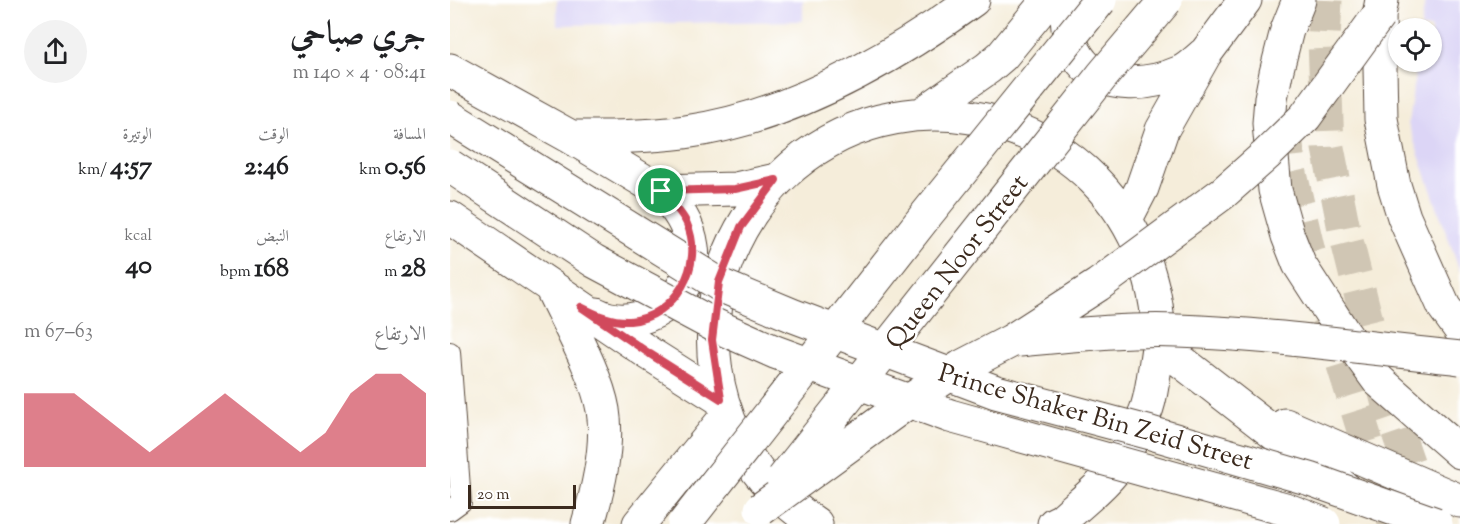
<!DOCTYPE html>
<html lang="ar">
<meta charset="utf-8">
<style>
body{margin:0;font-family:"Sorts Mill Goudy",Amiri,serif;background:#f2f2f2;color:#202124;direction:rtl;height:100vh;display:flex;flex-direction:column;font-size:22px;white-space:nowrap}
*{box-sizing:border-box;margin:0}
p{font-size:20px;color:#757577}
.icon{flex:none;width:33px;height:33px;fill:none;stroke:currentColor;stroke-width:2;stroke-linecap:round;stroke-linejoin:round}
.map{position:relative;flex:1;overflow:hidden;direction:ltr}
.panel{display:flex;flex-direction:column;background:#fff;width:450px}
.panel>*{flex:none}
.fabs{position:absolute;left:938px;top:18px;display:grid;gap:12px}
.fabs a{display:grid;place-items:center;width:54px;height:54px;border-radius:50%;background:#fff;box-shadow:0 2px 4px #0004;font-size:30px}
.scale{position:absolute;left:18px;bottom:15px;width:108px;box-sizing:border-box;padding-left:6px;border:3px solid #3b2a1e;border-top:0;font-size:16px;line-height:21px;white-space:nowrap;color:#3b2a1e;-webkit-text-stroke:4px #fff;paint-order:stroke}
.pin{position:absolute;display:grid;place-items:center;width:51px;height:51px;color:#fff;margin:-26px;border:3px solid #fff;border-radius:50%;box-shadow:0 2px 6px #0007}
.round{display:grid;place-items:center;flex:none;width:63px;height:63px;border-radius:32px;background:#f2f2f2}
.summary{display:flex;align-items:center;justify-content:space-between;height:102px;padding:0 24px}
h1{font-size:33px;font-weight:700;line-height:45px}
.figures{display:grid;grid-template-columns:repeat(3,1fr);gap:9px;height:102px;padding:6px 24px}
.figures div{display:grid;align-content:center}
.figures b{font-size:26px;font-weight:700}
.figures small{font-size:16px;font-weight:400}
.figures p{font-size:16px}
.chart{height:168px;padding:12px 24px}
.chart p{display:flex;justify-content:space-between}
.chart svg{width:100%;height:108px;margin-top:6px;fill:#d1495b;opacity:.7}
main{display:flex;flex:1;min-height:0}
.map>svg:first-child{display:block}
.built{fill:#dcd5f6}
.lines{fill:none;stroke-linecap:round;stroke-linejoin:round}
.primary-tunnel{stroke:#d0c6b4;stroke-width:33;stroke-dasharray:33 16;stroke-linecap:butt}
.lane-casing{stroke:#57473a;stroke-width:22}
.street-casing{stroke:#57473a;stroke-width:35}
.secondary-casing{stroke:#57473a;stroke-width:35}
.lane{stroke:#fff;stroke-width:20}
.street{stroke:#fff;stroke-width:33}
.secondary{stroke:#fff;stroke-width:33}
.primary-bridge-casing{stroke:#57473a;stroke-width:35;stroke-linecap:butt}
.highway-bridge-casing{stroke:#57473a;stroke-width:35;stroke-linecap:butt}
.primary-bridge{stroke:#fff;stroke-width:33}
.highway-bridge{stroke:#fff;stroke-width:33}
.route-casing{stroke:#fff;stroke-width:12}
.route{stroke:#d1495b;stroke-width:8}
.labels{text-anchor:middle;stroke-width:4.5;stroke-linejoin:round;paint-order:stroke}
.street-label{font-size:26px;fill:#3b2a1e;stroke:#fff}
</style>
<main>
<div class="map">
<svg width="1010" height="524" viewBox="0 0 1010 524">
<rect width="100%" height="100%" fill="#fff"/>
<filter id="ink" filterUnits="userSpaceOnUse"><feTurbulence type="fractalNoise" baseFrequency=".0167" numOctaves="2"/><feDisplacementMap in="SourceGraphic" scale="12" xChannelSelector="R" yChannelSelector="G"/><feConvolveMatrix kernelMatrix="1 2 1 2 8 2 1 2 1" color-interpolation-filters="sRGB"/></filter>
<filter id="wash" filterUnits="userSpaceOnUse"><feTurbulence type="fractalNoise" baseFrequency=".008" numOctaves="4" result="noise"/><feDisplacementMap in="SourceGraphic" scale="24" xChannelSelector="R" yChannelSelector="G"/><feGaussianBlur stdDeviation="1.35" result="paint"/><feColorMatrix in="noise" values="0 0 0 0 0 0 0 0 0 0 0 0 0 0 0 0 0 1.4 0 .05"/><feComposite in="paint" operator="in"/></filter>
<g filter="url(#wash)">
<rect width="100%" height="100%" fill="#f5edda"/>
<path class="built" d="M 107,0 L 353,0 L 353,21 L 107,25 Z
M 975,0 L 1010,0 L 1010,272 L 958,124 L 967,62 L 981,62 L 981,28 L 971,28 Z"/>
</g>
<g filter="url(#ink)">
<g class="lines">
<path class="primary-tunnel" d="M 876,0 L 874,40 L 878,148 L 894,229 L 937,401 L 971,500
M 835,124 L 839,165 L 862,265
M 878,317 L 933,494 L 945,524"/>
<g class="lane-casing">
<path id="lane" d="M 0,352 L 11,502 L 0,510"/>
</g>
<g class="street-casing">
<path id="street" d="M 932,0 L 929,15 L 931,119 L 944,185 L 954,217 L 994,307 L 1010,329"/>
</g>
<g class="secondary-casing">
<path id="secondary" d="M 617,0 C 616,20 618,46 632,62 C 655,91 701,85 731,72 C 739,68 746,61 753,55
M 849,0 L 837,30 L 826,73 L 821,98 L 819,123 L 825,190 L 838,236 L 849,264 L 893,332 L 928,380 L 1010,452
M 0,70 L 121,137 L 211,191 L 285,189 L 326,180
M 472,114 L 538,68 L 552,56 L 598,0
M 121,137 C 158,137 197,137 235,132 C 338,118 440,60 523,0
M 0,218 L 200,354 L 271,399
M 676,219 L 692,188 L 712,130 L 755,54 L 795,0
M 101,287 C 117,322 147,374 153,410 C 159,446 148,490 138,524
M 146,314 C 189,336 249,296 242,247 C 239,224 227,208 211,191
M 709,344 L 897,490
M 835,425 L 1010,501
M 189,524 L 277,416
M 366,524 C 347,511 329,497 314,479 C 276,434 258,372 265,314 C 266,303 266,291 270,280 C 283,236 308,196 343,166 C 466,62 659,122 700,278 C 709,309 711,337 705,368 C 702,383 701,400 695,413 C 690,426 670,463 662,473 C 648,490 628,505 612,520 L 604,524"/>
</g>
<use href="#lane" class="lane"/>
<use href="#street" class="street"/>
<use href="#secondary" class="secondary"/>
<g class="primary-bridge-casing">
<path id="primary-bridge" d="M 0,117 L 272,286 L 344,316 L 546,392 L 701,433 L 860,479 L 986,524
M 0,166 L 144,261 L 262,324 L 325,352 L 500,416 L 835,509 L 874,524"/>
</g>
<g class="highway-bridge-casing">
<path id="highway-bridge" d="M 569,340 C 622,335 675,329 728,331 C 822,334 916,348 1010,358
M 333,479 L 652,76 L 716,0
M 311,509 L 465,397 L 511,367 L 561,341 L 648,285 L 773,193 L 816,155 L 855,117 L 929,15
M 234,524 L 477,214 L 650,0"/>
</g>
<use href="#primary-bridge" class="primary-bridge"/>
<use href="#highway-bridge" class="highway-bridge"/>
</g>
</g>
<g class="lines" filter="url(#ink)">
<g class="route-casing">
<path id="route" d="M 326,180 L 291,227 L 269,282 L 262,340 L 271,399 L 200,354 L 131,307 C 147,315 162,322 180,321 C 225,317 255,265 237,224 C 232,212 220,201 211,191 L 285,189 Z"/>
</g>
<use href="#route" class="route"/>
</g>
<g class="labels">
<g class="street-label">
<text transform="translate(506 261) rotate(-52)" y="9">Queen Noor Street</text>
<text transform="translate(646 416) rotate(16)" y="9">Prince Shaker Bin Zeid Street</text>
</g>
</g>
</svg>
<div class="fabs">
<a><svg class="icon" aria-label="locate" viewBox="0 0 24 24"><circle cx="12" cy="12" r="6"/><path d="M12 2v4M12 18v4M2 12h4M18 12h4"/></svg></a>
</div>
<div class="scale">20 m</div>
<div class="pin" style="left:211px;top:191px;background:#1e9e55"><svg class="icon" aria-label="arrive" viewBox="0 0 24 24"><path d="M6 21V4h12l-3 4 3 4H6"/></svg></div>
</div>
<section class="panel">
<div class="summary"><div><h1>جري صباحي</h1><p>08:41 · 4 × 140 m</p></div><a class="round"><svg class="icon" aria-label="share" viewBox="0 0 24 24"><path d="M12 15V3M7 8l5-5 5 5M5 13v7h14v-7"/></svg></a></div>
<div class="figures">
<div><p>المسافة</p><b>0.56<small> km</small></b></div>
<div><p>الوقت</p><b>2:46</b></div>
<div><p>الوتيرة</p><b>4:57<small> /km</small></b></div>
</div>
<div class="figures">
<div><p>الارتفاع</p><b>28<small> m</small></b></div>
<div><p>النبض</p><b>168<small> bpm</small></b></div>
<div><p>kcal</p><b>40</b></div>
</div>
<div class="chart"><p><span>الارتفاع</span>63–67 m</p>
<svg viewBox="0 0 160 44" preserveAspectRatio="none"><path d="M0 44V14L10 14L20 14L30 22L40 30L50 38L60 30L70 22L80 14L90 22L100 30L110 38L120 30L130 14L140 6L150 6L160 14V44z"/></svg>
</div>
</section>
</main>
